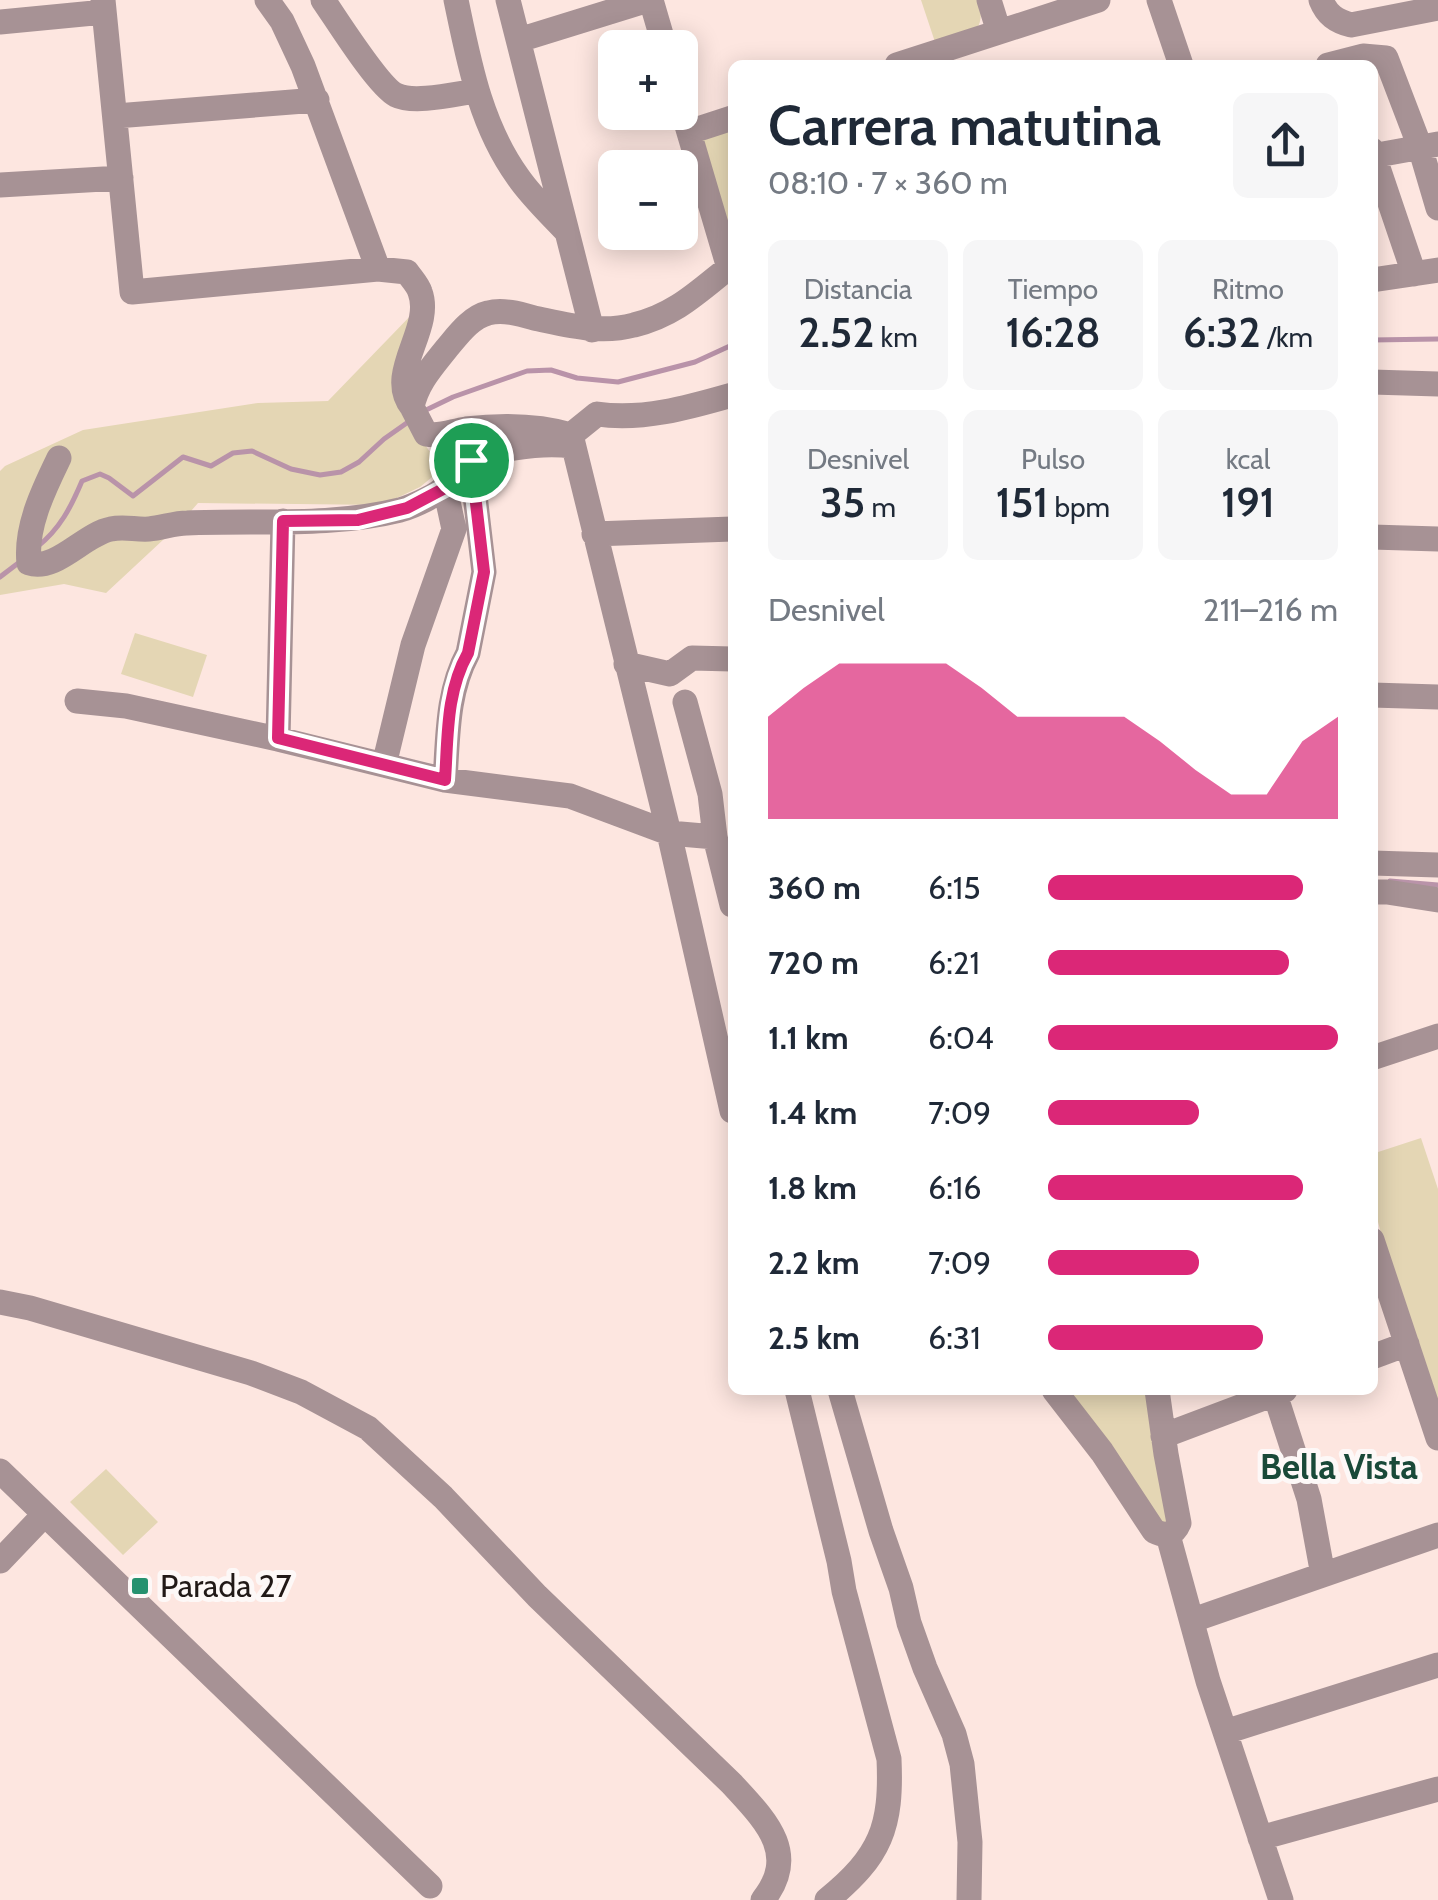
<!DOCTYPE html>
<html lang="es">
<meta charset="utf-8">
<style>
body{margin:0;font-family:Cabin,sans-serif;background:#f6f6f7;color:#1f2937;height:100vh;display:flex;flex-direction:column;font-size:38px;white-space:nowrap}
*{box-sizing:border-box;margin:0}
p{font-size:32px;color:#747a83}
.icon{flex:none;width:55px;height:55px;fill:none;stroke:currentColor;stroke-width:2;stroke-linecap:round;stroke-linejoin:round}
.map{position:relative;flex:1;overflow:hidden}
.details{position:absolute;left:728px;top:60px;width:650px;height:1335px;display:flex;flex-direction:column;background:#fff;border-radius:15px;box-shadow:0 5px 25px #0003}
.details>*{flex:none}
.fabs{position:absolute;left:598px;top:30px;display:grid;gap:20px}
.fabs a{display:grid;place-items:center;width:100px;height:100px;border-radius:15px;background:#fff;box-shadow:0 5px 25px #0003;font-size:50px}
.pin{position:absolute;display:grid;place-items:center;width:85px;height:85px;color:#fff;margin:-42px;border:5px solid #fff;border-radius:50%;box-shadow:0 2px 10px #0007}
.round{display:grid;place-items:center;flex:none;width:105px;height:105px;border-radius:15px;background:#f6f6f7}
.summary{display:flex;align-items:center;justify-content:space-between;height:170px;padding:0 40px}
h1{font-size:55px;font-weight:600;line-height:75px}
.stats{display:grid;grid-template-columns:repeat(3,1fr);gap:15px;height:170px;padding:10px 40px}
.stats div{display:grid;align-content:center;border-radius:15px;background:#f6f6f7;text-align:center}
.stats b{font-size:42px;font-weight:600}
.stats small{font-size:28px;font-weight:400}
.stats p{font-size:28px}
.chart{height:280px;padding:20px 40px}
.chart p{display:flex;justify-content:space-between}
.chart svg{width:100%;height:180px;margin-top:10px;fill:#db2777;opacity:.7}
ul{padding:0 40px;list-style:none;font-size:32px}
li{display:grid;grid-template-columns:160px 120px 1fr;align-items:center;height:75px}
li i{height:25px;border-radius:12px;background:#db2777}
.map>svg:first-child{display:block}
.green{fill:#e4d6b4}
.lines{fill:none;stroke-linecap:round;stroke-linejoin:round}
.stream{stroke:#b993a9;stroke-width:5}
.minor{stroke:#a79295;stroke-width:25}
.route-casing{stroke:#fff;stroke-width:20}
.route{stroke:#db2777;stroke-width:12}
.poi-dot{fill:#26916f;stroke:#fdf8f7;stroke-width:4}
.labels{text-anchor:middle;stroke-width:10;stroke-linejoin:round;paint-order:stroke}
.poi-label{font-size:32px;fill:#211917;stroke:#fdf8f7;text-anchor:start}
.neighbourhood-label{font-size:35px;font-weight:bold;fill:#194938;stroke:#fdf8f7}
</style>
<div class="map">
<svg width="1438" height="1900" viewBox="0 0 1438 1900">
<rect width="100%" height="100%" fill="#fde6e0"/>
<path class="green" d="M 921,0 L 979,0 C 981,13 983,20 975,32 L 935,42 Z
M 732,127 L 732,243 L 701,137 Z
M 417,309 L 399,408 L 442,469 L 420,487 L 382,505 L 198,503 L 178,526 L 106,593 L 64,584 L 0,595 L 0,471 L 5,466 L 83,430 L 258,403 L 328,401 Z
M 135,633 L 207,655 L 193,697 L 121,674 Z
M 1421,1138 L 1438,1189 L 1438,1402 L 1382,1237 L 1373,1203 L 1372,1154 Z
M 1065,1390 L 1149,1390 L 1171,1522 L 1159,1523 Z
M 106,1469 L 158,1522 L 123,1555 L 70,1502 Z"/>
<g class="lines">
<path class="stream" d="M 1372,340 L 1438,339
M 424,411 L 453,397 L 527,371 L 551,370 L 577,378 L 618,382 L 695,362 L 732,345
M 37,547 C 60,529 71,507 82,481 L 100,474 L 109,478 L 133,496 L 183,457 L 211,466 L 233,453 L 252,451 L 291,469 L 320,475 L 341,472 L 359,462 L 384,439 L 411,420
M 0,577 L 21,561
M 1390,881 L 1438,885"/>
<path class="minor" d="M 103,0 L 132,292 L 378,269 L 407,272 C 411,278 418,285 420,292 C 434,329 385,373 412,407
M 267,0 L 282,21 L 303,66 L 378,269
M 323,0 C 337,20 378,86 396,95 C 414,104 455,94 476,91
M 456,0 C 469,62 480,124 518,177 C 531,196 549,213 565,230
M 508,0 L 592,330
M 651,0 L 665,48
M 989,0 L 999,32
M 1159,0 L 1181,65
M 1321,0 C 1327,15 1336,21 1351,25 L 1438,8
M 0,22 L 104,12
M 519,40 L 648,0
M 897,65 L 1098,0
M 1328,65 L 1363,56 L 1386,58 L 1420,147 L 1438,208
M 680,102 L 729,268
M 116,116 L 317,100
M 689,132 L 732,118
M 1372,150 L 1414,274
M 1372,156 L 1438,144
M 0,185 L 121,178
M 1372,280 L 1438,270
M 1372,382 L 1438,384
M 571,435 L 669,833 L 732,1111
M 571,435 C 537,425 500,425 466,429 C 452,431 440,437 426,434 L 412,407 C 417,383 432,367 447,348 C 458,335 471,317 488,313 C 503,309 520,314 534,318 C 568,325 600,334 634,325 C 676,315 700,290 732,265
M 571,435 L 597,414 C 642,421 690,407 732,395
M 59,458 C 44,489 25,527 29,563 C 56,572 84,534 111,529 C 124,526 136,530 149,529 C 162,528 174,523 187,523 C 258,520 331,527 400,510 C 414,506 438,495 447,485 C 452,478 455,472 462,467 C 486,448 543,442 572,446
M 594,534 L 732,529
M 1372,537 L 1438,539
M 626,664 L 670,674 L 692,658 L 732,659
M 1372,695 L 1438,697
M 77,701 L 126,706 L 278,739 L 445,780 L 570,796 L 669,833 L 715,837
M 685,702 L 710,794 L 715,837 L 732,905
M 278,739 L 283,521
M 384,765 L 413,645 L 454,529 L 445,488
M 445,780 C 448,736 447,692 468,653 L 484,572 L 471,461
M 1372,863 L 1438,865
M 1372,892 L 1387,892 L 1438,900
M 1372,1058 L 1438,1036
M 1372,1240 L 1438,1438
M 0,1302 L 30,1308 L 251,1373 L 301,1392 L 368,1428 L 443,1497 L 537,1596 L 732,1784 C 765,1820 800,1853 763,1900
M 1372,1357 L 1407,1344
M 797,1390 L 839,1561 L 844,1591 L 889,1759 C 892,1827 881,1856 827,1900
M 840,1390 L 881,1531 L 901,1588 L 909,1623 L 925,1668 L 954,1734 L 962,1764 L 970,1842 L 969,1900
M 1054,1390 L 1102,1452 L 1154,1531 C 1166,1537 1174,1535 1179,1523 L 1166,1454 L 1157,1390
M 1275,1394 L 1309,1499 L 1323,1575
M 1163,1436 L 1285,1390
M 0,1471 L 430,1886
M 1168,1535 L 1208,1681 L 1281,1900
M 0,1561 L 44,1515
M 1193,1620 L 1438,1535
M 1225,1732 L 1438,1665
M 1260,1838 L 1438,1789"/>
</g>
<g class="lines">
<g class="route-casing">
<path id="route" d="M 471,460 L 484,572 L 468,653 C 446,692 448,737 445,780 L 278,738 L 283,521 L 358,520 L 407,508 L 445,488 L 459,469 Z"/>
</g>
<use href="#route" class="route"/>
</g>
<rect class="poi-dot" x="130" y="1576" width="20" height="20" rx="5"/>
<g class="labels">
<g class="poi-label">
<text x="160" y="1597">Parada 27</text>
</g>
<g class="neighbourhood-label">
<text x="1339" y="1479">Bella Vista</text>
</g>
</g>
</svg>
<div class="fabs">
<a>+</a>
<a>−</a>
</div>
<div class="pin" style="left:471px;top:460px;background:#1e9e55"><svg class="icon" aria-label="arrive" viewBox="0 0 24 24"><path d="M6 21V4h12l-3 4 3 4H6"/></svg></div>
<section class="details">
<div class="summary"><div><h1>Carrera matutina</h1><p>08:10 · 7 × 360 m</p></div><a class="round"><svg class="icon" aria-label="share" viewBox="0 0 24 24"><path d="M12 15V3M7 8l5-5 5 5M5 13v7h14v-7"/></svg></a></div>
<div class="stats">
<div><p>Distancia</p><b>2.52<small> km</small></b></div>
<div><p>Tiempo</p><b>16:28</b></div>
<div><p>Ritmo</p><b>6:32<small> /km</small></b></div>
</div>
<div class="stats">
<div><p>Desnivel</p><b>35<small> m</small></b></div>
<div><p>Pulso</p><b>151<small> bpm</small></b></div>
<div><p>kcal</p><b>191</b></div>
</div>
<div class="chart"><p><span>Desnivel</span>211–216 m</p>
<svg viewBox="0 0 160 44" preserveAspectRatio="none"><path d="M0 44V19L10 12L20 6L30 6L40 6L50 6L60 12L70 19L80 19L90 19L100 19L110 25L120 32L130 38L140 38L150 25L160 19V44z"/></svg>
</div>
<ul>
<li><b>360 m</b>6:15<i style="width:88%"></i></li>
<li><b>720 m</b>6:21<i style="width:83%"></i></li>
<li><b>1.1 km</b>6:04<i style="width:100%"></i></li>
<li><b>1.4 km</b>7:09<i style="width:52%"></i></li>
<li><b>1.8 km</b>6:16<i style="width:88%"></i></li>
<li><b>2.2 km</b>7:09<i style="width:52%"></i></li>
<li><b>2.5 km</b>6:31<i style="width:74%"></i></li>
</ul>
</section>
</div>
